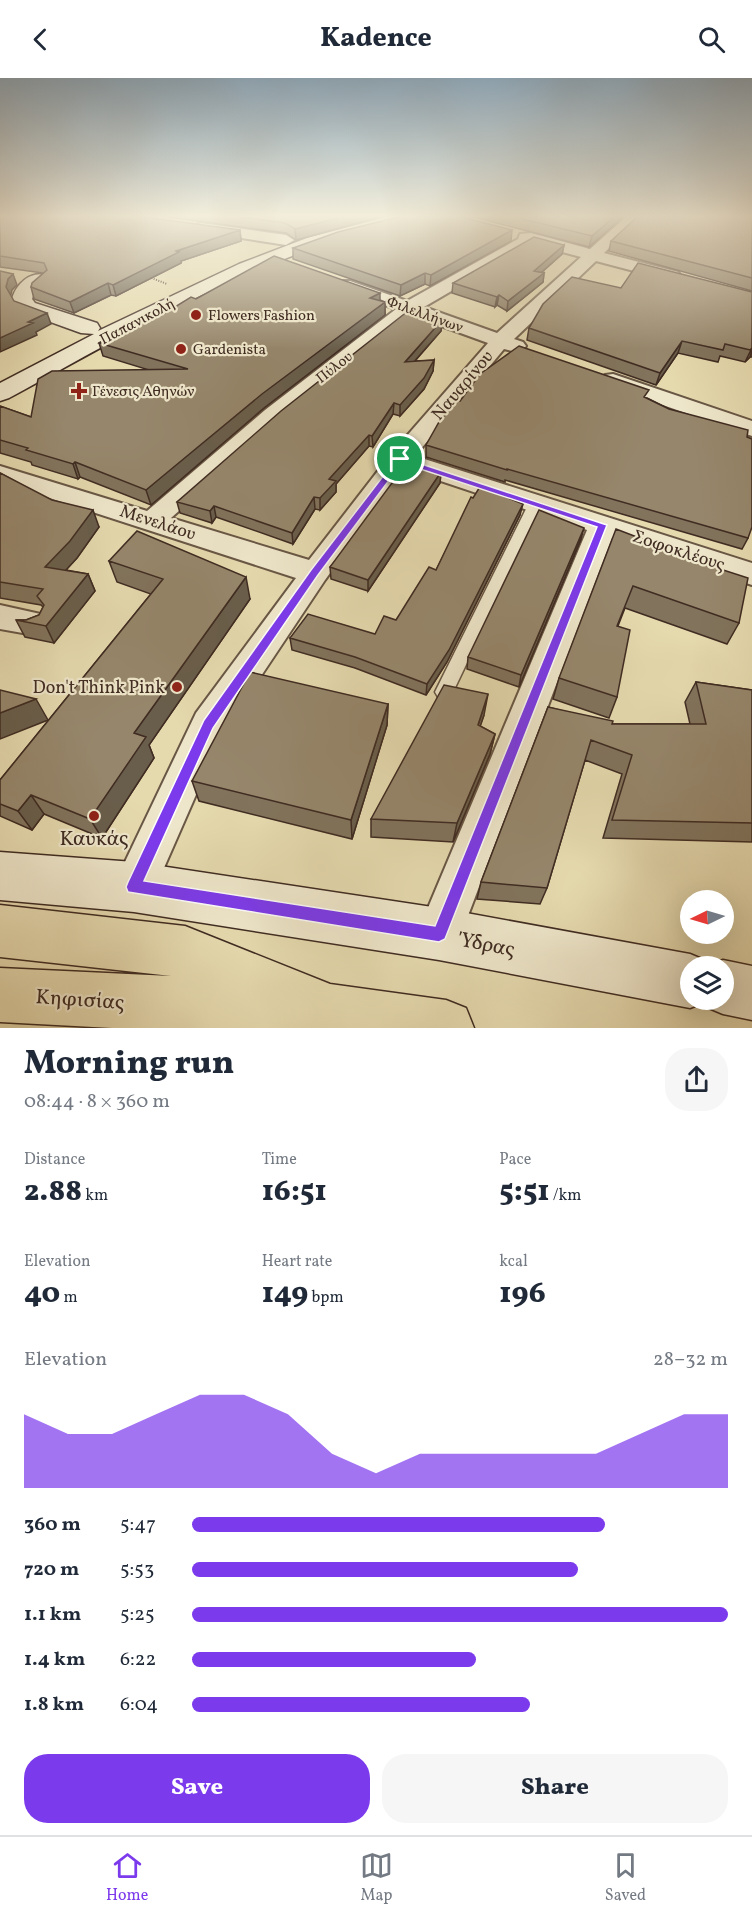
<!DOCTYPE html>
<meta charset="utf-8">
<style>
body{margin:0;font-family:Vollkorn,serif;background:#f6f6f7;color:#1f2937;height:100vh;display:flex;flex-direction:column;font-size:22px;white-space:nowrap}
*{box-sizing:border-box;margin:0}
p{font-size:20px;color:#747a83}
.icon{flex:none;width:33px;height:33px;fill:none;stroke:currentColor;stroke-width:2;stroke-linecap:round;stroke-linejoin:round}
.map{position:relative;height:950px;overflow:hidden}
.panel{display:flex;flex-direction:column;background:#fff;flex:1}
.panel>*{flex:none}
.needle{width:39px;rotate:265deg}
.buttons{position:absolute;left:680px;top:812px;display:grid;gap:12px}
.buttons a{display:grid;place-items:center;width:54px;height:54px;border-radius:50%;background:#fff;box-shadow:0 6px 24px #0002;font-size:30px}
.pin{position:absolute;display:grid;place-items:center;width:51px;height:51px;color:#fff;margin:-26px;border:3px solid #fff;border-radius:50%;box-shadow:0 2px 6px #0007}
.round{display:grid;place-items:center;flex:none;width:63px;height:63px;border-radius:24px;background:#f6f6f7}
.headline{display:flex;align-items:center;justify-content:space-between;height:102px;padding:0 24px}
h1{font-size:33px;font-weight:800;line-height:45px}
.stats{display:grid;grid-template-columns:repeat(3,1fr);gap:9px;height:102px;padding:6px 24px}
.stats div{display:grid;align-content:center}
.stats b{font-size:30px;font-weight:800}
.stats small{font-size:16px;font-weight:400}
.stats p{font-size:16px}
.chart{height:168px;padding:12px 24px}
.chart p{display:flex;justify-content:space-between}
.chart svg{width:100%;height:108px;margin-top:6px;fill:#7c3aed;opacity:.7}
.cta{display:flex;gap:12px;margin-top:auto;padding:12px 24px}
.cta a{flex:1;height:69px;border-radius:24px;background:#7c3aed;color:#fff;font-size:24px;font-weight:800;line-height:69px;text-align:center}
.cta a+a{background:#f6f6f7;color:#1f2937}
ul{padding:0 24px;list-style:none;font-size:20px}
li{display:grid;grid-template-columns:96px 72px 1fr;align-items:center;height:45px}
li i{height:15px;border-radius:8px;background:#7c3aed}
header{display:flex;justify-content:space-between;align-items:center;height:78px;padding:0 24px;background:#fff;font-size:27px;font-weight:800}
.tab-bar{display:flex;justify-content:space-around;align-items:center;height:84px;border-top:2px solid #e0e1e3;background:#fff;font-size:16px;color:#747a83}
.tab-bar a{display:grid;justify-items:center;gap:3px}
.tab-bar .current{color:#7c3aed}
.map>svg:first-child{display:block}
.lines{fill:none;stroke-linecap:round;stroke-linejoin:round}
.lane-casing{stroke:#695745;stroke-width:3}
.street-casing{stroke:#695745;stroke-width:4}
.secondary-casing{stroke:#402c22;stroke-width:3}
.primary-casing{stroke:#402c22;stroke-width:3}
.path{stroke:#402c22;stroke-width:2;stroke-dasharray:1 1.5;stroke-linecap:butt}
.lane{fill:#eee6ca;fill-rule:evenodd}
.street{fill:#eee6ca;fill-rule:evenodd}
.secondary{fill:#eee6ca;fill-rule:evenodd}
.primary{fill:#e5d9ae;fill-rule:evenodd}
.wall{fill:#81735c;stroke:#402c22;stroke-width:1.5}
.shaded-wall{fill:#695e4b;stroke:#402c22;stroke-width:1.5}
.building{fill:#96866b;stroke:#402c22;stroke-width:1.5}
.route{fill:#7c3aed;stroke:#fff;stroke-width:1.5;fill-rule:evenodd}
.poi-dot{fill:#8f2418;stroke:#eee6ca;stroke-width:2}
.labels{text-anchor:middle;stroke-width:4.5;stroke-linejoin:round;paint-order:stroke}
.far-street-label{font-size:15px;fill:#402c22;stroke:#eee6ca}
.far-poi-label{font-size:15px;fill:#402c22;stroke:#eee6ca;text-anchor:start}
.street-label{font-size:18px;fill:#402c22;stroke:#eee6ca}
.poi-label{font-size:18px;fill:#402c22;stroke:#eee6ca;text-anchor:end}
.near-poi-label{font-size:21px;fill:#402c22;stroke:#eee6ca}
.near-street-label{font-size:21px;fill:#402c22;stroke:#eee6ca}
</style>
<header><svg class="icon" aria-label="back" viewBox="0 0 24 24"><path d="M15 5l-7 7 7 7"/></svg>Kadence<svg class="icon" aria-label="search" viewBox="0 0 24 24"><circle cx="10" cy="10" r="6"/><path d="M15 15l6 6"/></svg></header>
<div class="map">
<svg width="752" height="950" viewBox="0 0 752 950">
<rect width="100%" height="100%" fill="#e5d9ae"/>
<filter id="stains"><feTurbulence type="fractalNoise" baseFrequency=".00333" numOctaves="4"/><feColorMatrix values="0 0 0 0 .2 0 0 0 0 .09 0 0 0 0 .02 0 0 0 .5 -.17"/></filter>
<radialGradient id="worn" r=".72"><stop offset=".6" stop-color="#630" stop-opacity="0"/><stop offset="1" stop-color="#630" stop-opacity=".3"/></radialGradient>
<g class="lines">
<g class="lane-casing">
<path id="lane" d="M 536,421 L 543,425 L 453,614 L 450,619 L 444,622 L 438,619 L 435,614 L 529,425 Z"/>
</g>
<g class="street-casing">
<path id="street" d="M 627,138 L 642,138 L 604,175 L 678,194 L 681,198 L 678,202 L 672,203 L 596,183 L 514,261 L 523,264 L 526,268 L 523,272 L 516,274 L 504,271 L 415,378 L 752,485 L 752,507 L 612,460 L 461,856 L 455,872 L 439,878 L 423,872 L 417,856 L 587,452 L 405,391 L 325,502 L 223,655 L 149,824 L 134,830 L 119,824 L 113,809 L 196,635 L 296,500 L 0,404 L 0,388 L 147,433 L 265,332 L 396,231 L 338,211 L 335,207 L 338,203 L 350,203 L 407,223 L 518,161 L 520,156 L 531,155 L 590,171 ZM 532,166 L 581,179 L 497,255 L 424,229 ZM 411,237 L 488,265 L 391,376 L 309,482 L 171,440 L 281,342 Z
M 201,145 L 286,157 L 294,162 L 286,167 L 196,153 L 193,150 L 196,147 Z
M 613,296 L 752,343 L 752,358 L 605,307 L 602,302 L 605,297 Z
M 0,527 L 45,537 L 50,545 L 45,553 L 34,557 L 0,551 Z"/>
</g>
<g class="secondary-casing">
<path id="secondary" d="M 390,138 L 417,138 L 415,142 C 373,152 332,163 292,178 C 193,215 102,270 9,320 L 0,323 L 0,305 L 94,256 L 81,255 L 20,233 L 12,221 C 16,206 30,193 46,197 L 49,201 L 34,215 L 32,221 L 35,225 L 97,245 L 100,250 L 98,253 L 239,186 L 307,160 Z
M 0,774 L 134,784 L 439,830 L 690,876 L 709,884 L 710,887 L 723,882 L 752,888 L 752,942 L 723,936 L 704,928 L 703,925 L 690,930 L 439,882 L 134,834 L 0,822 ZM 690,888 L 723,888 L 723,921 L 690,921 Z"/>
</g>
<g class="primary-casing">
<path id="primary" d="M 0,827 L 185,848 L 330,906 L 446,922 L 466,930 L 474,950 L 112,950 L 0,944 L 0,890 L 171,898 L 0,879 Z"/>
</g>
<path class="path" d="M 149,199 L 167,206"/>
<use href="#lane" class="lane"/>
<use href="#street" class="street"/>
<use href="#secondary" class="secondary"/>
<use href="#primary" class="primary"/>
</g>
<path class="wall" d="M 0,138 L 240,152 L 241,163 L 181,183 L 181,185 L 116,218 L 111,217 L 74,235 L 34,221 L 31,209 L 43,195 L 0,189 Z
M 160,138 L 382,138 L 296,162 L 286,155 Z
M 470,138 L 624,138 L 589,169 Z
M 752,138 L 752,213 L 609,173 L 611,163 Z
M 511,163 L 430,208 L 425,206 L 400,218 L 293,181 L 293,170 Z
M 564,167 L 562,176 L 542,194 L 544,195 L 543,204 L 507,233 L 497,227 L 495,229 L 452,215 L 453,205 Z
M 621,210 L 752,214 L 752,279 L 750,279 L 745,284 L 720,278 L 718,284 L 678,275 L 656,307 L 527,262 L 529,250 Z
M 196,221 L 380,222 L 385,224 L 385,237 L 264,330 L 151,427 L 80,399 L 78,401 L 32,387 L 31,384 L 0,375 L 0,328 L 31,339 L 146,291 L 103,278 L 99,265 Z
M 442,242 L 441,253 L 415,283 L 434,282 L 433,293 L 424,311 L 400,338 L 393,336 L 373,369 L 369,368 L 336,406 L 336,414 L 320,432 L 315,431 L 293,466 L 216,439 L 212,445 L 180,435 L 177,424 Z
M 647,320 L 669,331 L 747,359 L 748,460 L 742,471 L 505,402 L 505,404 L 426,379 L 426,367 L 460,323 Z
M 413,392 L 441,394 L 440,405 L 368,513 L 331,501 L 330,489 Z
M 0,395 L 99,449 L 77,480 L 66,492 L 88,496 L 95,513 L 54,565 L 25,559 L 16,542 L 26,542 L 39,537 L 43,529 L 41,527 L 0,520 Z
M 499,413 L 499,417 L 520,437 L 447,584 L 426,617 L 355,590 L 292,572 L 290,560 L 375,556 L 396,542 L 436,492 L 473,420 Z
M 581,461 L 519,609 L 467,591 L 468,579 Z
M 649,468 L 739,545 L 727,566 L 625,530 L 618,548 L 617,619 L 609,640 L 553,621 L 559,600 Z
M 109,483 L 250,521 L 149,667 L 154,680 L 102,760 L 44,736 L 32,752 L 0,738 L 0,702 L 151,516 L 117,504 Z
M 696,604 L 752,612 L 752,764 L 603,760 L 622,696 L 585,682 L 547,810 L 540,826 L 477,821 L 481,804 L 548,629 L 612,646 L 690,646 L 685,624 Z
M 388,626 L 387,647 L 352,761 L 199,723 L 192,703 Z
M 484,637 L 480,648 L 495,656 L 490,676 L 453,764 L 371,759 L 371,741 Z"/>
<path class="shaded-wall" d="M 346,138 L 382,138 L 296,162 L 295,151 Z
M 615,138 L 624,138 L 589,169 L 592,158 Z
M 240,152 L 241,163 L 181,183 L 181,185 L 116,218 L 113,207 L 176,173 Z
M 512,152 L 511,163 L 430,208 L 431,197 Z
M 564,167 L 562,176 L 533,202 L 534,193 Z
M 425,195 L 425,206 L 400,218 L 401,207 Z
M 544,195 L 543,204 L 507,233 L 508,223 Z
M 13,196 L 17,207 L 12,212 L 10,220 L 6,209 L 8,201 Z
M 108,205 L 111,217 L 74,235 L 70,224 Z
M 380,215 L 380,228 L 385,224 L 385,237 L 264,330 L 151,427 L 146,412 L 370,220 Z
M 499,217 L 497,227 L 495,229 L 497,219 Z
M 47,235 L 51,246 L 36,254 L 37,257 L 0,274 L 0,260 L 28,244 Z
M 442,242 L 441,253 L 405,294 L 405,284 Z
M 682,263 L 678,275 L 656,307 L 660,295 Z
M 752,270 L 752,273 L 750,279 L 745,284 Z
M 434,282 L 433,293 L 424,311 L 400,338 L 400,327 Z
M 394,325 L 393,336 L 373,369 L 372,358 Z
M 369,357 L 369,368 L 336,406 L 336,414 L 320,432 L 320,420 L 329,401 Z
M 75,384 L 80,399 L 78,401 L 73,386 Z
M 441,394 L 440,405 L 368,513 L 368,502 Z
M 314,419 L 315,431 L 293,466 L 292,455 Z
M 523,426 L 520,437 L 447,584 L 426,617 L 427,606 Z
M 214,428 L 216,439 L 212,445 L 210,433 Z
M 93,432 L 99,449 L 77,480 L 53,506 L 45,489 Z
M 584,450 L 581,461 L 519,609 L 521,597 Z
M 88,496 L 95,513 L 54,565 L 46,548 Z
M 246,499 L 250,521 L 149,667 L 154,680 L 102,760 L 90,741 L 134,655 Z
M 488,616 L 484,637 L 474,667 L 478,647 Z
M 36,621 L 48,642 L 0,661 L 0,635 Z
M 388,626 L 387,647 L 352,761 L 351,742 Z
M 495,656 L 490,676 L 453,764 L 457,745 Z
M 31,717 L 44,736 L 32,752 L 18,733 Z"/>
<path class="building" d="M 0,138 L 137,138 L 240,152 L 176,173 L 179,174 L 113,207 L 108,205 L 70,224 L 31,209 L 32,205 L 47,192 L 44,185 L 0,178 Z
M 233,138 L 346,138 L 295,151 L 285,145 Z
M 402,138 L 458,138 L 512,152 L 431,197 L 425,195 L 401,207 L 293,170 L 338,154 Z
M 510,138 L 615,138 L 592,158 Z
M 638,138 L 752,138 L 752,200 L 611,163 Z
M 534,159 L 564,167 L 534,193 L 544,195 L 508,223 L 499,217 L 497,219 L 453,205 Z
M 274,178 L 380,215 L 370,220 L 385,224 L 262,316 L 146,412 L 75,384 L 73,386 L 26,372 L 28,370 L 0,362 L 0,328 L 31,339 L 38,301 L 52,293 L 188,291 L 99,265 L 152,234 L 162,237 L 191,219 L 196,221 Z
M 638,185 L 752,214 L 752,270 L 750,272 L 725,266 L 723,272 L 682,263 L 660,295 L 529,250 L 543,226 L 572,199 L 621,210 Z
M 0,193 L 13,196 L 8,201 L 6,209 L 14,223 L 47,235 L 28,244 L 33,245 L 0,260 Z
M 408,233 L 442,242 L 405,284 L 434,282 L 424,300 L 400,327 L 394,325 L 372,358 L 369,357 L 329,401 L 336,403 L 320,420 L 314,419 L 292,455 L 214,428 L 210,433 L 177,424 L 281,333 Z
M 519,268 L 649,312 L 644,319 L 669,331 L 748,352 L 747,359 L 752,361 L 752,449 L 748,460 L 507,391 L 507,392 L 426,367 L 439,344 L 457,322 L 460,323 L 480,296 Z
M 417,386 L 441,394 L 368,502 L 330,489 L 403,390 L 413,392 Z
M 0,395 L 52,422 L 93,432 L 70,463 L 45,489 L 88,496 L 46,548 L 16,542 L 26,542 L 39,537 L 44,527 L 37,518 L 43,511 L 0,504 Z
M 481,407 L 499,413 L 498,416 L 523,426 L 449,572 L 427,606 L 355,579 L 290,560 L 308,536 L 375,556 L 384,538 L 396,542 L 429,489 L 436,492 L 471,419 L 473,420 Z
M 539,432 L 584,450 L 521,597 L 468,579 Z
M 616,451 L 650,464 L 649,468 L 748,500 L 739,545 L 633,508 L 617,548 L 630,552 L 617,619 L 559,600 Z
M 137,453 L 246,499 L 134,655 L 146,659 L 90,741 L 31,717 L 18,733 L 0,726 L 0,702 L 163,501 L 109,483 Z
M 250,594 L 388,626 L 351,742 L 192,703 Z
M 696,604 L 752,612 L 752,745 L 612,742 L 632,677 L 591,662 L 547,810 L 481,804 L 548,629 L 613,643 L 612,646 L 706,646 Z
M 444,607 L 488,616 L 478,647 L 495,656 L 457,745 L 371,741 Z
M 0,612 L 36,621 L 0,635 Z"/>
<linearGradient id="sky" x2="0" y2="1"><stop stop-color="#90abbe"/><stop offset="0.51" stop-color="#f3eedb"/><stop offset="1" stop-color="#f3eedb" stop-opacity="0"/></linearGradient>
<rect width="752" height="271" fill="url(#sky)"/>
<path class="route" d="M 400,379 L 607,447 L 445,861 L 439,864 L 128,814 L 126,809 L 128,804 L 204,642 L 311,492 L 397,380 ZM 402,385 L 597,449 L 435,848 L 144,803 L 213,650 L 318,497 Z"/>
<g class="poi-dot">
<circle cx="196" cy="237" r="6"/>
<circle cx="181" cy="271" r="6"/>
<path d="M76 304h6v6h6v6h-6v6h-6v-6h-6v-6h6z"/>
<circle cx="177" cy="609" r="6"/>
<circle cx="94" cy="738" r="6"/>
</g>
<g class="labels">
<g class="far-street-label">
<text transform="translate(425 236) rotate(20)" y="5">Φιλελλήνων</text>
<text transform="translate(137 243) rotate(-28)" y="5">Παπανικολή</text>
<text transform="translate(334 289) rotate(-38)" y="5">Πύλου</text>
</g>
<g class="far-poi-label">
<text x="208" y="242">Flowers Fashion</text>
<text x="193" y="276">Gardenista</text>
<text x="92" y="318">Γένεσις Αθηνών</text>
</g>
<g class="street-label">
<text transform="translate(462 307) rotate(-50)" y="6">Ναυαρίνου</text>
<text transform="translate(158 444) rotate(18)" y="6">Μενελάου</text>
<text transform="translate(679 472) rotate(18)" y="6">Σοφοκλέους</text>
</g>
<g class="poi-label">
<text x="165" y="615">Don't Think Pink</text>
</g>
<g class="near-poi-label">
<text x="94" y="767">Καυκάς</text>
</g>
<g class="near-street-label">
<text transform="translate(488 866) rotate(11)" y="7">Ύδρας</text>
<text transform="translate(80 921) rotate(4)" y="7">Κηφισίας</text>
</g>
</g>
<rect width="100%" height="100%" filter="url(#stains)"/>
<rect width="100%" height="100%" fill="url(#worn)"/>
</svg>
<div class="buttons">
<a><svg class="needle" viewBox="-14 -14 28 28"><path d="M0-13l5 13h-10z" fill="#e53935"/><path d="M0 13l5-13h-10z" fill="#747a83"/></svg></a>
<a><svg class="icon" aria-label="layers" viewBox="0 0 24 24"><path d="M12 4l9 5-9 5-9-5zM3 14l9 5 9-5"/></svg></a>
</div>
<div class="pin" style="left:400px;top:381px;background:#1e9e55"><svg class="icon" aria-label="arrive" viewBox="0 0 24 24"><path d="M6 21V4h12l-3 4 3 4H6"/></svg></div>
</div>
<section class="panel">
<div class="headline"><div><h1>Morning run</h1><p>08:44 · 8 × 360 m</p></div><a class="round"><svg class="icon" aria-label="share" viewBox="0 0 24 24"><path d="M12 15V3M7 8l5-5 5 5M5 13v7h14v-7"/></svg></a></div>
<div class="stats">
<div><p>Distance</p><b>2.88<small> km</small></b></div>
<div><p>Time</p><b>16:51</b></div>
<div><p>Pace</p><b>5:51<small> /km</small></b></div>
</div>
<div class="stats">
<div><p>Elevation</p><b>40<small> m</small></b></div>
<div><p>Heart rate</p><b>149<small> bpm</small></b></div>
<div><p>kcal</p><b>196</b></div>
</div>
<div class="chart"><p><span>Elevation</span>28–32 m</p>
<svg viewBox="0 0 160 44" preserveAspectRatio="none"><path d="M0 44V14L10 22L20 22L30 14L40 6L50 6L60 14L70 30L80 38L90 30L100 30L110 30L120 30L130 30L140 22L150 14L160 14V44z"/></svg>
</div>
<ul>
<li><b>360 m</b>5:47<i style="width:77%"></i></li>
<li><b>720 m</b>5:53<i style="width:72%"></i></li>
<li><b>1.1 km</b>5:25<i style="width:100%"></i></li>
<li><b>1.4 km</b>6:22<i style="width:53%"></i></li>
<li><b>1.8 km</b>6:04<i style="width:63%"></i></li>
</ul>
<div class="cta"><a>Save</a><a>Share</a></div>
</section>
<nav class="tab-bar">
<a class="current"><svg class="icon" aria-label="home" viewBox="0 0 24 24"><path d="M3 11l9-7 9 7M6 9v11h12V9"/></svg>Home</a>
<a><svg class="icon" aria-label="map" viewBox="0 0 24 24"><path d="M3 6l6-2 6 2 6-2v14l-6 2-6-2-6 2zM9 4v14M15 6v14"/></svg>Map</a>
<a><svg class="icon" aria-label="saved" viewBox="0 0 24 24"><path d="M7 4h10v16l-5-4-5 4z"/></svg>Saved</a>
</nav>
